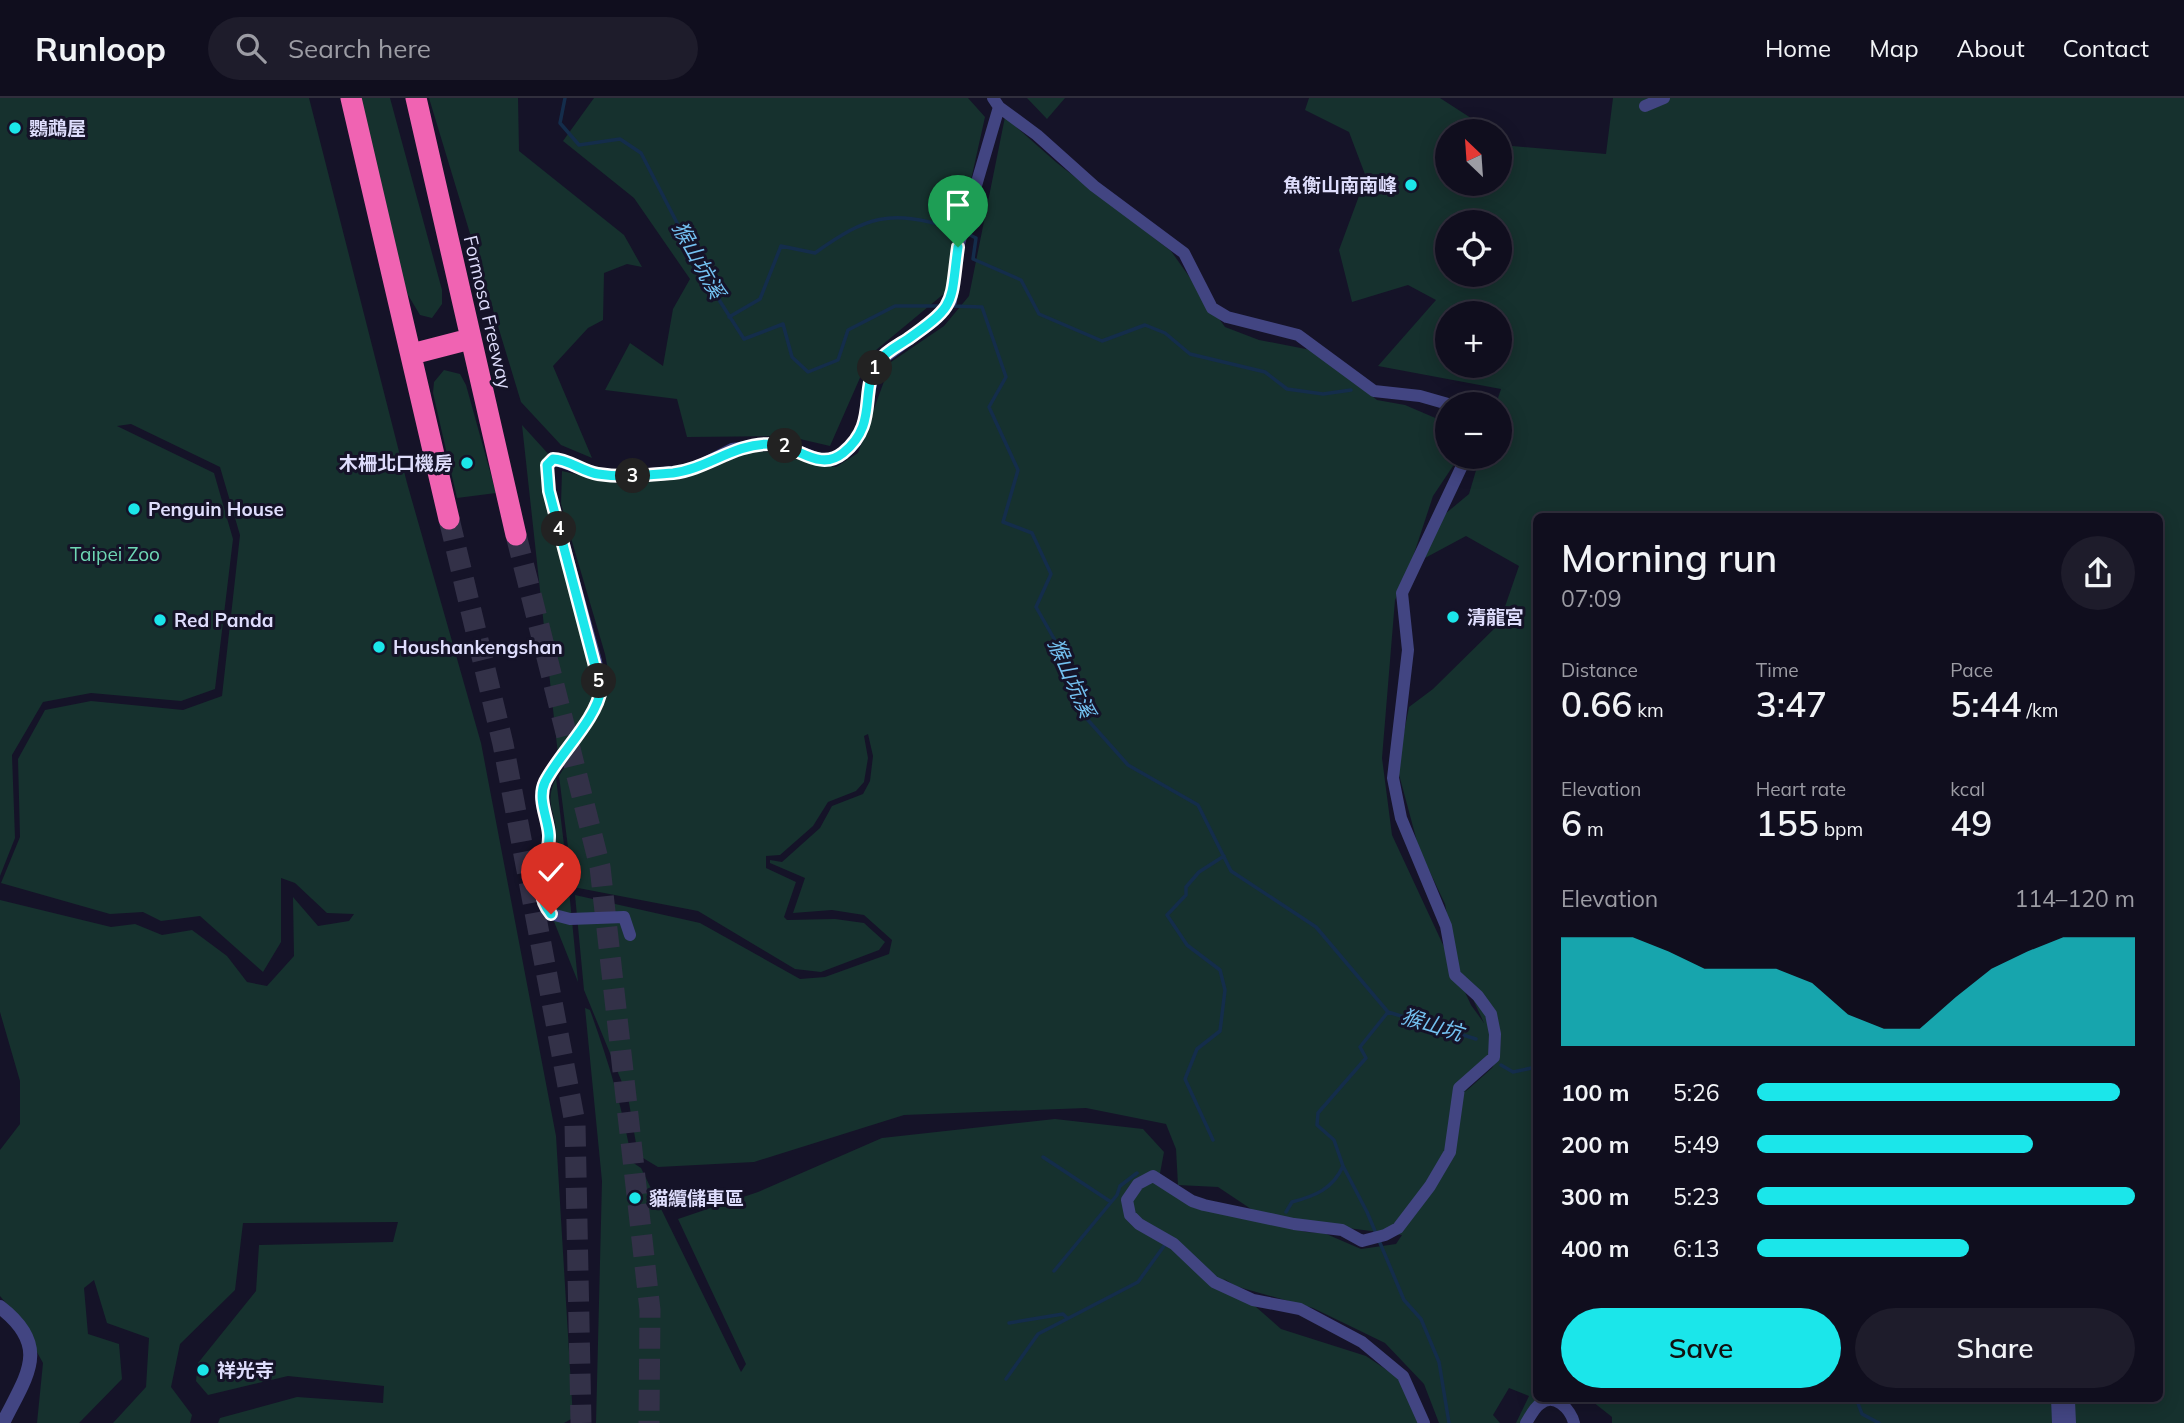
<!DOCTYPE html>
<meta charset="utf-8">
<style>
body{margin:0;font-family:Mulish,"Noto Sans TC",sans-serif;background:#1e1c2b;color:#f1f3f6;height:100vh;display:flex;flex-direction:column;font-size:26px;white-space:nowrap}
*{box-sizing:border-box;margin:0}
p{font-size:23px;color:#9c9ca4}
.icon{flex:none;width:38px;height:38px;fill:none;stroke:currentColor;stroke-width:2;stroke-linecap:round;stroke-linejoin:round}
.map{position:relative;flex:1;overflow:hidden}
.panel{position:absolute;left:1533px;top:415px;width:630px;height:889px;display:flex;flex-direction:column;background:#100e1e;border-radius:10px;box-shadow:0 4px 18px #0003,0 0 0 2px #302e3c}
.panel>*{flex:none}
.needle{width:46px;rotate:335deg}
.fabs{position:absolute;left:1435px;top:21px;display:grid;gap:14px}
.fabs a{display:grid;place-items:center;width:77px;height:77px;border-radius:50%;background:#100e1e;box-shadow:0 4px 18px #0003,0 0 0 2px #302e3c;font-size:35px}
.pin{position:absolute;display:grid;place-items:center;width:60px;height:60px;color:#fff;margin:-72px -30px;border-radius:50% 50% 50% 0;rotate:-45deg;box-shadow:0 0 7px #0007}
.pin .icon{rotate:45deg}
.km{position:absolute;width:35px;height:35px;margin:-18px;border-radius:50%;background:#222;color:#fff;font-size:19px;line-height:35px;text-align:center}
.round{display:grid;place-items:center;flex:none;width:74px;height:74px;border-radius:37px;background:#1e1c2b}
.overview{display:flex;align-items:center;justify-content:space-between;height:119px;padding:0 28px}
h1{font-size:38px;font-weight:600;line-height:52px}
.stats{display:grid;grid-template-columns:repeat(3,1fr);gap:10px;height:119px;padding:7px 28px}
.stats div{display:grid;align-content:center}
.stats b{font-size:35px;font-weight:600}
.stats small{font-size:19px;font-weight:400}
.stats p{font-size:19px}
.chart{height:196px;padding:14px 28px}
.chart p{display:flex;justify-content:space-between}
.chart svg{width:100%;height:126px;margin-top:7px;fill:#1be6ea;opacity:.7}
.cta{display:flex;gap:14px;margin-top:auto;padding:14px 28px}
.cta a{flex:1;height:80px;border-radius:42px;background:#1be6ea;color:#111;font-size:28px;font-weight:600;line-height:80px;text-align:center}
.cta a+a{background:#1e1c2b;color:#f1f3f6}
ul{padding:0 28px;list-style:none;font-size:23px}
li{display:grid;grid-template-columns:112px 84px 1fr;align-items:center;height:52px}
li i{height:18px;border-radius:9px;background:#1be6ea}
header{display:flex;align-items:center;gap:42px;box-sizing:border-box;height:98px;padding:0 35px;background:#100e1e;border-bottom:2px solid #302e3c}
header strong{font-size:33px}
nav{display:flex;gap:38px;margin-inline-start:auto;font-size:24px}
.search{width:490px;height:63px;background:#1e1c2b;display:flex;align-items:center;gap:18px;box-sizing:border-box;padding:0 24px;border-radius:38px;color:#9c9ca4;font-size:26px}
.map>svg:first-child{display:block}
.green{fill:#16312e;fill-rule:evenodd}
.lines{fill:none;stroke-linecap:round;stroke-linejoin:round}
.stream{stroke:#142d4b;stroke-width:3.5}
.motorway-tunnel{stroke:#333148;stroke-width:21;stroke-dasharray:21 10;stroke-linecap:butt}
.minor{stroke:#424582;stroke-width:12}
.tertiary{stroke:#424582;stroke-width:14}
.motorway{stroke:#f063b2;stroke-width:21}
.route-casing{stroke:#fff;stroke-width:14}
.route{stroke:#1be6ea;stroke-width:9}
.poi-dot{fill:#1be6ea;stroke:#151328;stroke-width:2.5}
.labels{text-anchor:middle;stroke-width:6;stroke-linejoin:round;paint-order:stroke}
.poi-label{font-size:19px;font-weight:bold;fill:#deddfc;stroke:#151328;text-anchor:start}
.street-label{font-size:19px;fill:#deddfc;stroke:#151328}
.park-label{font-size:19px;fill:#6ed6b4;stroke:#151328}
.water-label{font-size:21px;font-style:italic;fill:#74c2f2;stroke:#151328}
</style>
<header>
<strong>Runloop</strong>
<div class="search"><svg class="icon" aria-label="search" viewBox="0 0 24 24"><circle cx="10" cy="10" r="6"/><path d="M15 15l6 6"/></svg>Search here</div>
<nav><a>Home</a><a>Map</a><a>About</a><a>Contact</a></nav>
</header>
<div class="map">
<svg width="2184" height="1325" viewBox="0 0 2184 1325">
<rect width="100%" height="100%" fill="#151328"/>
<path class="green" d="M 0,0 L 309,0 L 407,385 L 481,645 L 556,1038 L 573,1320 L 564,1325 L 218,1325 L 220,1320 L 297,1299 L 383,1305 L 384,1288 L 288,1278 L 208,1297 L 196,1283 L 198,1265 L 256,1193 L 259,1147 L 393,1144 L 398,1124 L 243,1125 L 235,1192 L 180,1246 L 171,1289 L 192,1317 L 190,1325 L 113,1325 L 146,1289 L 149,1240 L 107,1225 L 94,1182 L 84,1190 L 88,1236 L 119,1246 L 122,1281 L 79,1325 L 37,1325 L 43,1265 L 17,1218 L 0,1198 L 0,1052 L 20,1026 L 20,983 L 0,914 L 0,802 L 111,829 L 135,826 L 162,837 L 192,832 L 227,858 L 247,884 L 267,888 L 294,858 L 293,799 L 318,828 L 349,823 L 354,816 L 327,815 L 295,785 L 281,780 L 281,844 L 263,874 L 200,818 L 161,823 L 143,814 L 110,816 L 1,785 L 20,739 L 18,661 L 45,612 L 91,603 L 183,612 L 222,598 L 240,437 L 220,369 L 131,326 L 117,328 L 214,375 L 233,441 L 215,591 L 181,603 L 91,595 L 43,604 L 12,657 L 15,740 L 0,778 Z
M 359,0 L 390,0 L 442,192 L 442,206 L 432,220 L 420,217 L 408,197 L 401,174 Z
M 429,0 L 518,0 L 519,53 L 624,137 L 642,169 L 627,166 L 604,175 L 603,222 L 588,230 L 553,268 L 592,360 L 561,347 L 521,304 Z
M 594,0 L 968,0 L 985,19 L 946,194 L 870,257 L 830,348 L 787,338 L 687,339 L 677,301 L 605,292 L 630,245 L 663,268 L 673,211 L 690,181 L 634,100 L 563,43 Z
M 1027,0 L 1065,0 L 1047,21 Z
M 1309,0 L 1440,0 L 1491,33 L 1447,33 L 1447,86 L 1500,86 L 1500,39 L 1512,48 L 1606,56 L 1613,0 L 2184,0 L 2184,1325 L 1612,1325 L 1612,1319 L 1588,1300 L 2160,1300 L 2160,418 L 1536,418 L 1536,1300 L 1547,1300 L 1529,1325 L 1516,1325 L 1529,1298 L 1509,1290 L 1493,1317 L 1500,1325 L 1439,1325 L 1424,1286 L 1385,1245 L 1313,1210 L 1235,1188 L 1223,1180 L 1281,1231 L 1366,1258 L 1412,1289 L 1424,1325 L 596,1325 L 602,1083 L 585,910 L 590,912 C 608,962 623,1011 632,1064 L 641,1070 L 741,1274 L 746,1266 L 678,1121 L 758,1094 L 882,1040 L 1055,1021 L 1143,1031 L 1164,1054 L 1158,1086 L 1238,1116 L 1306,1134 L 1324,1135 L 1361,1151 L 1396,1146 L 1402,1137 L 1263,1119 L 1218,1089 L 1178,1087 L 1176,1051 L 1166,1026 L 1086,1010 L 904,1017 L 754,1064 L 658,1069 L 638,1057 L 628,999 L 584,892 L 575,797 L 700,825 L 800,881 L 825,879 L 889,856 L 892,842 L 864,817 L 832,812 L 793,815 L 805,780 L 770,765 L 770,762 L 782,764 L 820,730 L 832,708 L 863,696 L 870,683 L 873,658 L 868,636 L 864,638 L 868,660 L 864,684 L 856,693 L 828,704 L 813,728 L 780,757 L 766,758 L 766,770 L 796,784 L 784,819 L 787,822 L 835,821 L 864,825 L 885,844 L 879,852 L 821,874 L 795,871 L 698,813 L 573,789 L 559,678 L 604,604 L 611,588 L 605,556 L 561,406 L 562,373 L 625,387 L 688,378 L 754,353 L 780,354 L 805,364 L 836,369 L 858,355 L 891,264 L 944,228 L 969,198 L 1005,19 L 1057,65 L 1171,153 L 1225,229 L 1259,242 L 1316,253 L 1377,302 L 1405,307 L 1447,325 L 1447,359 L 1457,359 L 1457,362 L 1433,398 L 1407,477 L 1395,502 L 1382,660 L 1392,737 L 1471,907 L 1484,925 L 1457,867 L 1445,806 L 1419,751 L 1397,669 L 1409,609 L 1433,591 L 1499,526 L 1519,468 L 1466,438 L 1425,460 L 1439,421 L 1469,396 L 1480,359 L 1500,359 L 1500,306 L 1496,306 L 1501,291 L 1378,268 L 1436,202 L 1408,187 L 1352,204 L 1339,152 L 1366,79 L 1349,34 L 1305,12 ZM 1447,124 L 1500,124 L 1500,177 L 1447,177 ZM 1447,215 L 1500,215 L 1500,268 L 1447,268 ZM 1494,950 L 1500,957 L 1492,970 L 1465,994 Z
M 444,272 L 460,276 L 466,287 L 496,395 L 457,400 L 433,295 L 434,284 Z
M 522,327 L 552,360 L 551,401 L 603,588 L 559,666 Z
M 556,680 L 569,789 L 551,782 C 550,766 556,754 556,739 C 557,713 543,707 556,680 Z
M 550,788 L 569,792 L 578,884 L 553,821 Z"/>
<g class="lines">
<path class="stream" d="M 565,0 L 560,25 L 579,47 L 620,41 L 641,55 L 707,183 L 744,241 L 783,226 L 792,259 L 808,274 L 838,262 L 848,232 L 895,208 L 940,208
M 970,137 L 976,140 L 973,161 L 1021,182 L 1039,216 L 1102,243 L 1145,227 L 1165,235 L 1190,256 L 1265,274 L 1287,291 L 1323,296 L 1351,292
M 952,208 L 982,209 L 1006,279 L 989,309 L 1018,372 L 1003,424 L 1032,435 L 1051,476 L 1036,509 L 1073,574 L 1087,621 L 1128,667 L 1198,707 L 1231,773 L 1316,829 L 1388,914
M 729,219 L 760,201 L 781,148 L 815,155 C 867,118 889,111 952,130
M 1388,914 L 1476,941
M 1501,967 L 1513,974 L 1536,969
M 1213,1042 L 1185,981 L 1197,951 L 1220,933 L 1225,892 L 1220,872 L 1187,847 L 1167,817 L 1186,797 L 1186,789 L 1199,774 L 1224,758
M 1043,1059 L 1111,1104
M 1343,1068 L 1367,1114 L 1404,1202 L 1421,1221 L 1439,1264 L 1449,1325
M 1286,1114 L 1292,1104 C 1315,1098 1333,1091 1343,1068 L 1334,1042 L 1317,1027 L 1318,1015 L 1366,960 L 1360,949 L 1388,914
M 1054,1173 L 1117,1097 L 1120,1088 L 1137,1075
M 1009,1225 L 1063,1216 L 1067,1220
M 1006,1281 L 1038,1236 L 1138,1184 L 1164,1148
M 1856,1300 L 1862,1316 L 1879,1325"/>
<path class="motorway-tunnel" d="M 449,421 L 503,646 L 575,1025 L 581,1325
M 516,437 L 600,769 L 650,1212 L 649,1325"/>
<path class="minor" d="M 993,0 L 999,9 L 1037,37 L 1094,88 L 1184,155 L 1212,210 L 1227,219 L 1298,237 L 1374,293 L 1420,298 L 1448,306
M 1645,8 L 1664,0
M 630,837 L 624,819 L 570,821 L 551,816 C 531,791 549,766 549,739 C 548,722 537,702 544,686 C 555,661 597,619 600,595 C 601,585 598,574 596,563 L 549,393 L 547,367 L 553,361 L 598,376 L 624,378 L 676,374 L 695,370 L 732,351 L 769,346 L 788,349 L 824,363 C 875,353 862,300 877,265 L 934,223 L 951,203 L 958,149 L 999,9
M 2057,1300 L 2058,1325
M 2069,1303 L 2070,1325
M 1424,1325 L 1403,1278 L 1362,1244 L 1300,1211 L 1253,1202 L 1214,1184 L 1174,1146 L 1139,1126 L 1130,1117 L 1127,1102 L 1138,1086 L 1153,1078 L 1192,1103 L 1204,1107 L 1294,1126 L 1342,1132 L 1362,1143 L 1385,1137 L 1398,1130 L 1430,1088 L 1450,1054 L 1459,990 L 1494,959 L 1495,936 L 1491,916 L 1478,898 L 1455,877 L 1446,828 L 1401,720 L 1393,680 L 1408,552 L 1402,495 L 1461,370 L 1461,359
M 1526,1325 C 1530,1319 1534,1310 1540,1306 C 1554,1293 1571,1312 1574,1325"/>
<path class="tertiary" d="M 0,1209 C 52,1249 26,1278 3,1325"/>
<path class="motorway" d="M 351,0 L 449,421
M 416,0 L 516,437
M 412,256 L 470,241"/>
</g>
<g class="lines">
<g class="route-casing">
<path id="route" d="M 551,816 C 530,791 550,764 549,737 C 548,720 537,701 545,684 C 559,656 597,621 601,591 L 549,393 L 547,367 L 553,361 C 568,361 583,374 598,376 C 623,380 648,377 673,375 C 707,371 733,346 769,346 C 796,345 818,375 843,355 C 880,325 858,292 879,263 C 885,254 899,247 908,241 C 958,206 950,206 958,149"/>
</g>
<use href="#route" class="route"/>
</g>
<g class="poi-dot">
<circle cx="15" cy="30" r="7"/>
<circle cx="1411" cy="87" r="7"/>
<circle cx="467" cy="365" r="7"/>
<circle cx="134" cy="411" r="7"/>
<circle cx="1453" cy="519" r="7"/>
<circle cx="160" cy="522" r="7"/>
<circle cx="379" cy="549" r="7"/>
<circle cx="635" cy="1100" r="7"/>
<circle cx="203" cy="1272" r="7"/>
</g>
<g class="labels">
<g class="poi-label">
<text x="29" y="37">鸚鵡屋</text>
<text x="1397" y="94" text-anchor="end">魚衡山南南峰</text>
<text x="453" y="372" text-anchor="end">木柵北口機房</text>
<text x="148" y="418">Penguin House</text>
<text x="1467" y="526">清龍宮</text>
<text x="174" y="529">Red Panda</text>
<text x="393" y="556">Houshankengshan</text>
<text x="649" y="1107">貓纜儲車區</text>
<text x="217" y="1279">祥光寺</text>
</g>
<g class="street-label">
<text transform="translate(488 214) rotate(77)" y="7">Formosa Freeway</text>
</g>
<g class="park-label">
<text x="115" y="463">Taipei Zoo</text>
</g>
<g class="water-label">
<text transform="translate(698 162) rotate(61)" y="7">猴山坑溪</text>
<text transform="translate(1071 580) rotate(66)" y="7">猴山坑溪</text>
<text transform="translate(1432 927) rotate(17)" y="7">猴山坑</text>
</g>
</g>
</svg>
<div class="fabs">
<a><svg class="needle" viewBox="-14 -14 28 28"><path d="M0-13l5 13h-10z" fill="#e53935"/><path d="M0 13l5-13h-10z" fill="#9c9ca4"/></svg></a>
<a><svg class="icon" aria-label="locate" viewBox="0 0 24 24"><circle cx="12" cy="12" r="6"/><path d="M12 2v4M12 18v4M2 12h4M18 12h4"/></svg></a>
<a>+</a>
<a>−</a>
</div>
<div class="pin" style="left:958px;top:149px;background:#1e9e55"><svg class="icon" aria-label="arrive" viewBox="0 0 24 24"><path d="M6 21V4h12l-3 4 3 4H6"/></svg></div>
<div class="pin" style="left:551px;top:816px;background:#d93025"><svg class="icon" aria-label="check" viewBox="0 0 24 24"><path d="M5 12l5 5 9-10"/></svg></div>
<b class="km" style="left:875px;top:270px">1</b>
<b class="km" style="left:785px;top:348px">2</b>
<b class="km" style="left:633px;top:378px">3</b>
<b class="km" style="left:559px;top:431px">4</b>
<b class="km" style="left:599px;top:583px">5</b>
<section class="panel">
<div class="overview"><div><h1>Morning run</h1><p>07:09</p></div><a class="round"><svg class="icon" aria-label="share" viewBox="0 0 24 24"><path d="M12 15V3M7 8l5-5 5 5M5 13v7h14v-7"/></svg></a></div>
<div class="stats">
<div><p>Distance</p><b>0.66<small> km</small></b></div>
<div><p>Time</p><b>3:47</b></div>
<div><p>Pace</p><b>5:44<small> /km</small></b></div>
</div>
<div class="stats">
<div><p>Elevation</p><b>6<small> m</small></b></div>
<div><p>Heart rate</p><b>155<small> bpm</small></b></div>
<div><p>kcal</p><b>49</b></div>
</div>
<div class="chart"><p><span>Elevation</span>114–120 m</p>
<svg viewBox="0 0 160 44" preserveAspectRatio="none"><path d="M0 44V6L10 6L20 6L30 11L40 17L50 17L60 17L70 22L80 33L90 38L100 38L110 27L120 17L130 11L140 6L150 6L160 6V44z"/></svg>
</div>
<ul>
<li><b>100 m</b>5:26<i style="width:96%"></i></li>
<li><b>200 m</b>5:49<i style="width:73%"></i></li>
<li><b>300 m</b>5:23<i style="width:100%"></i></li>
<li><b>400 m</b>6:13<i style="width:56%"></i></li>
</ul>
<div class="cta"><a>Save</a><a>Share</a></div>
</section>
</div>
